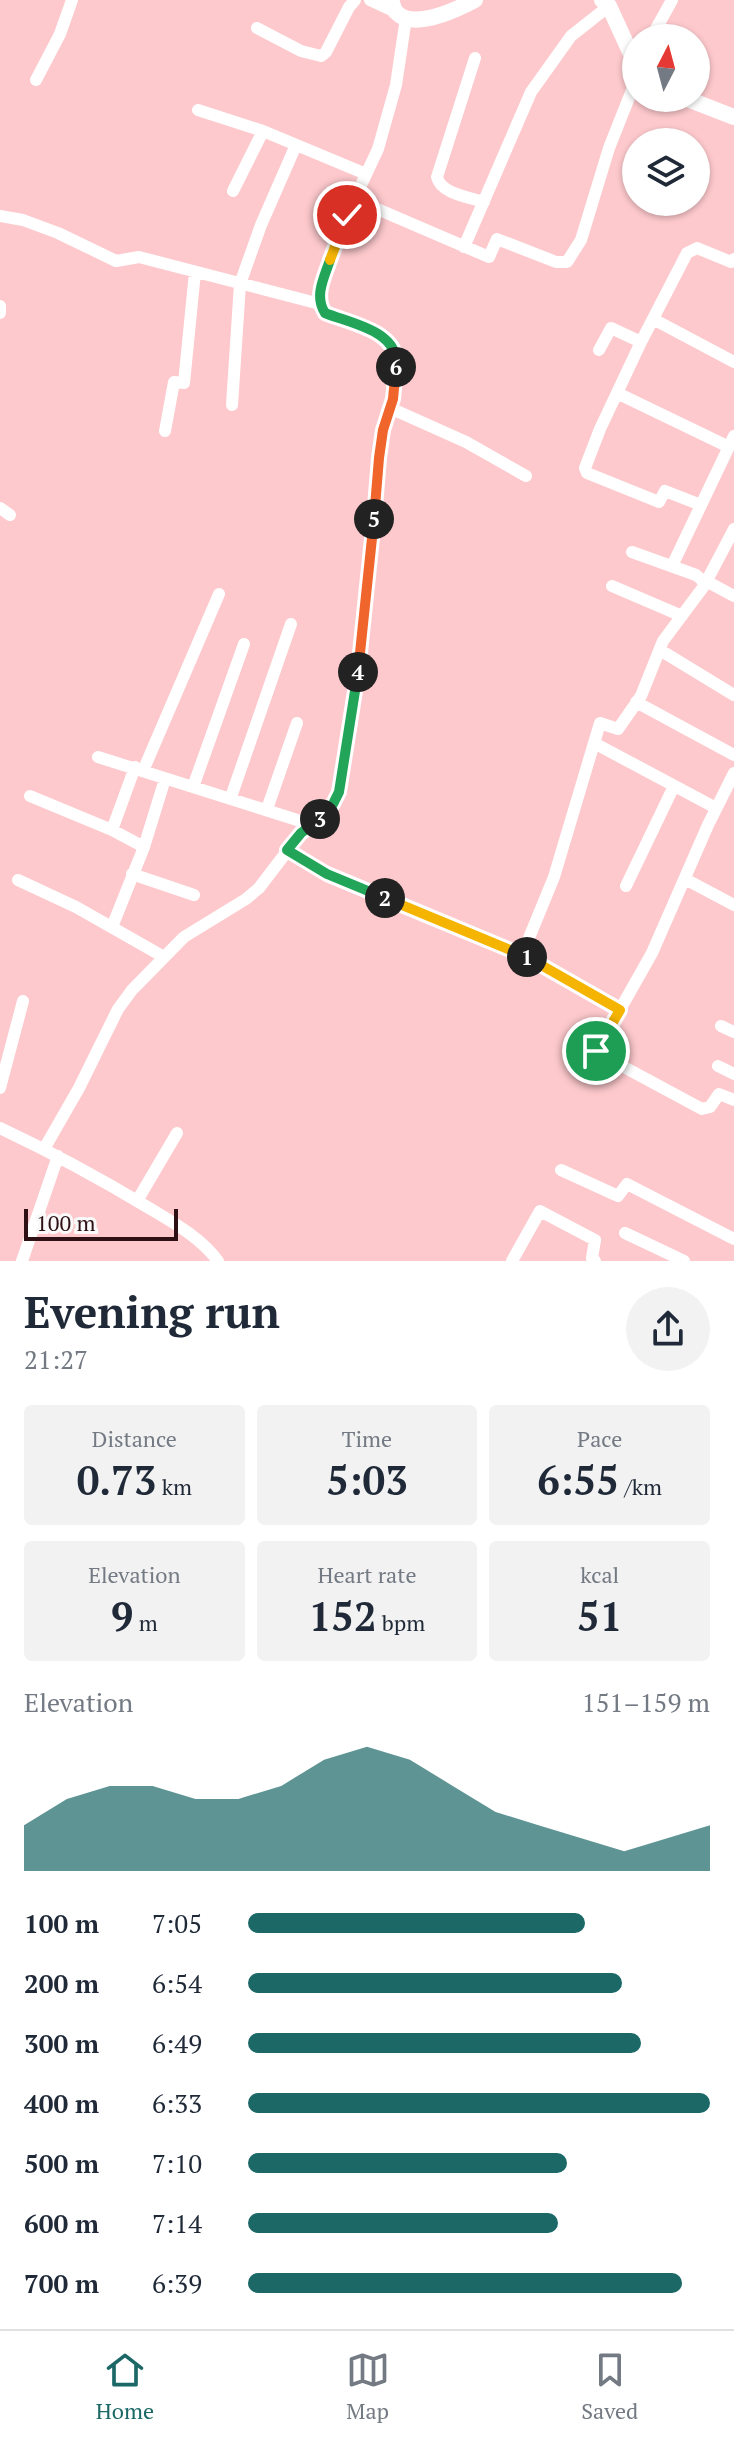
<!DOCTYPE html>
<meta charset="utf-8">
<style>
body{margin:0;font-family:"PT Serif",serif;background:#f2f2f3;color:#1f2937;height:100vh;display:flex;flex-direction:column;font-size:30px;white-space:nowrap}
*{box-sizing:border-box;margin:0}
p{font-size:26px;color:#747a83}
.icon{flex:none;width:44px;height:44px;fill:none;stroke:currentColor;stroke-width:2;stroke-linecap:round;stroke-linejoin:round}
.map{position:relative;height:1261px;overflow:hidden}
.sheet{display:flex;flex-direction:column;background:#fff;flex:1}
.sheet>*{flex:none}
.needle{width:52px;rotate:6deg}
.tools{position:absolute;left:622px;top:24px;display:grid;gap:16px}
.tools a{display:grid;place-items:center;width:88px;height:88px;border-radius:50%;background:#fff;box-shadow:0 2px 6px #0004;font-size:40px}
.scale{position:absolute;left:24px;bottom:20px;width:154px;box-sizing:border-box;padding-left:8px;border:4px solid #2f1115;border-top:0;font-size:22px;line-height:28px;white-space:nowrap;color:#2f1115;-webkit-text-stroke:6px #f9f9f9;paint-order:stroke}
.pin{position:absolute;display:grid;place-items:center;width:68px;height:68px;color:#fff;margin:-34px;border:4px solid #fff;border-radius:50%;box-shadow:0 2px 8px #0007}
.km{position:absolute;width:40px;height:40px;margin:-20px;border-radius:50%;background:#222;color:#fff;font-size:22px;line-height:40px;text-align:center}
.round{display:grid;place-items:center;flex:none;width:84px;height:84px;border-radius:42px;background:#f2f2f3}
.overview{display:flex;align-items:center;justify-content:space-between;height:136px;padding:0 24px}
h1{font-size:44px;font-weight:600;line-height:60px}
.stats{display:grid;grid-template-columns:repeat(3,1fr);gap:12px;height:136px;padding:8px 24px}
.stats div{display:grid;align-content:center;border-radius:8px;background:#f2f2f3;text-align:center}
.stats b{font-size:40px;font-weight:600}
.stats small{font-size:22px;font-weight:400}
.stats p{font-size:22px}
.chart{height:224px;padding:16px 24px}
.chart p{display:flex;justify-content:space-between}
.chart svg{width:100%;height:144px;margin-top:8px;fill:#1b6867;opacity:.7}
ul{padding:0 24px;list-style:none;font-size:26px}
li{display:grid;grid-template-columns:128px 96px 1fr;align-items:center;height:60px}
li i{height:20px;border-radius:10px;background:#1b6867}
.dock{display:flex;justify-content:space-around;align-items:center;height:112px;border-top:2px solid #e0e1e3;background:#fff;font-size:22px;color:#747a83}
.dock a{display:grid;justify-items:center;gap:4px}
.dock .active{color:#1b6867}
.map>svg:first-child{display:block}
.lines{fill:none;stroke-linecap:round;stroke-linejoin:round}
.minor{stroke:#fff;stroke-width:12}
.tertiary{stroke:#fff;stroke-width:16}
.split-1-casing{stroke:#fff;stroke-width:16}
.split-2-casing{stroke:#fff;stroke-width:16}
.split-3-casing{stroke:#fff;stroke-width:16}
.split-4-casing{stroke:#fff;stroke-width:16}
.split-5-casing{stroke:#fff;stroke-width:16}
.split-6-casing{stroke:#fff;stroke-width:16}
.split-7-casing{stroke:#fff;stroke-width:16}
.split-8-casing{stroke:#fff;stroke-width:16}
.split-1{stroke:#f5b400;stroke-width:10}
.split-2{stroke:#f5b400;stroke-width:10}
.split-3{stroke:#22a559;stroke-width:10}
.split-4{stroke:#22a559;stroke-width:10}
.split-5{stroke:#f0652b;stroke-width:10}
.split-6{stroke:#f0652b;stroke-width:10}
.split-7{stroke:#22a559;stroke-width:10}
.split-8{stroke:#f5b400;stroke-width:10}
</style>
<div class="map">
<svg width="734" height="1261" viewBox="0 0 734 1261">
<rect width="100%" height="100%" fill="#fdc9cd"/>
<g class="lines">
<path class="minor" d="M 370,0 L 396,12
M 257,28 L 301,51 L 321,56 L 326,52 L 349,7 L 355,0
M 651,38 L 672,0
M 475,58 L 437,177 C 441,194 469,197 484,202
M 36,80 L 60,34 L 72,0
M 198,110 L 263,131 L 366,174
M 233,191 L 263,131
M 354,199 L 489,257 L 497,239 L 556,262 L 567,262 L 581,240 L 609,148 L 636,80
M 0,216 L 23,220 L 58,233 L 116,261 L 139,257 L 320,304
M 464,247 L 531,92 L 571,36 L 609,6
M 0,306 L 0,313
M 653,319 L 734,362
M 599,350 L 611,328 L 641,342
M 617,393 L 729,447
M 232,405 L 240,284 L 261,225 L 296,145
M 390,408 L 466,442 L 526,476
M 165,431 L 174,382 L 184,383 L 195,272
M 701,505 L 665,491 L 659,502 L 587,473 L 585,468 L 600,429 L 641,342 L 687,253 L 697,248 L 731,262 L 734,259
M 0,508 L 10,515
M 672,566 L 734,436
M 706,581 L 734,596
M 612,586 L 682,616
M 704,586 L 734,529
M 660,650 L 734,695
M 636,702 L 734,755
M 594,743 L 716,808
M 98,757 L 313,825
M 143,771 L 219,594
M 734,773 L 708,825 L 652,953 L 596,1052 L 702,1109 L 710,1107 L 719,1094 L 734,1100
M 193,787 L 244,644
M 30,796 L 112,830 L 144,847
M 231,797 L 291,624
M 267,809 L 297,723
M 112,830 L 135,767
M 287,850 L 327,874 L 522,955 L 620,1010
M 132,874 L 194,895
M 685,879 L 734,905
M 18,880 L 76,907 L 164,957
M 626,886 L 674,786
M 112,927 L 144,847 L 165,779
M 522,955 L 554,877 L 600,723 L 618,729 L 641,696 L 663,641 L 704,586 L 702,580 L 696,575 L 632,552
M 721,1026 L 734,1032
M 718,1066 L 734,1074
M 0,1088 L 23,1001
M 0,1128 C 51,1152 101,1179 149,1208 C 174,1223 200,1237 218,1261
M 44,1149 L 79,1088 L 118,1009 L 132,990 L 184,937 L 246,899 L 259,888 L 301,833 L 313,825 L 333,804 L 339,792 L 352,720 L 367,599 L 379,458 L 383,430 L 393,399 L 397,357 L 393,345 L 384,337 L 325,313 L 320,304 L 320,293 L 347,215 L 378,149 L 396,85 L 406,18
M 561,1170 L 618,1196 L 627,1184 L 734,1239
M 137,1201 L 177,1133
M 625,1233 L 684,1261
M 22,1261 L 58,1156
M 512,1261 L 540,1211 L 595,1240 L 592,1258 L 595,1261"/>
<path class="tertiary" d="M 391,0 C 393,4 393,9 396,12 C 413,31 458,9 475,0
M 602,0 L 609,6 L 636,65
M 685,98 L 734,117"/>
</g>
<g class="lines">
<g class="split-1-casing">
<path id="split-1" d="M 527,957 L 620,1010 L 596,1051"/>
</g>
<g class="split-2-casing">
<path id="split-2" d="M 385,898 L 527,957"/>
</g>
<g class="split-3-casing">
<path id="split-3" d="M 320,819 L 301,833 L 287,850 L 327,874 L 385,898"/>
</g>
<g class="split-4-casing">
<path id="split-4" d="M 320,819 L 333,804 L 339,792 L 358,672"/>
</g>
<g class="split-5-casing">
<path id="split-5" d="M 358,672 L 374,519"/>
</g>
<g class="split-6-casing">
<path id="split-6" d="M 374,519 L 379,458 L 383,430 L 393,399 L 396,367"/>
</g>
<g class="split-7-casing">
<path id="split-7" d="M 330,260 C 324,278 314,296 325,313 C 352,324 400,331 396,367"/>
</g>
<g class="split-8-casing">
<path id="split-8" d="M 330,260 L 347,215"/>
</g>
<use href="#split-1" class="split-1"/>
<use href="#split-2" class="split-2"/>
<use href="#split-3" class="split-3"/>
<use href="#split-4" class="split-4"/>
<use href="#split-5" class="split-5"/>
<use href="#split-6" class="split-6"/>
<use href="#split-7" class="split-7"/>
<use href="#split-8" class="split-8"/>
</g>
</svg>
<div class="tools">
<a><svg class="needle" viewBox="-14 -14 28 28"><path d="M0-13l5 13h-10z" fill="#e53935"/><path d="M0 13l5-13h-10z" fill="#747a83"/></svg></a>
<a><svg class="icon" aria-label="layers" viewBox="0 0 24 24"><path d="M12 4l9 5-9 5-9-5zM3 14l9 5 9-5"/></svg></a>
</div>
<div class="scale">100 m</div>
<div class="pin" style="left:596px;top:1051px;background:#1e9e55"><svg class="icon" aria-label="arrive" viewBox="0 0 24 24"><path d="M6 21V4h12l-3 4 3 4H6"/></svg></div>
<div class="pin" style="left:347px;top:215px;background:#d93025"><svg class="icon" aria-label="check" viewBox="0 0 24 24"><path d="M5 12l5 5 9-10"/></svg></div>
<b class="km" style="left:527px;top:957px">1</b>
<b class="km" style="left:385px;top:898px">2</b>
<b class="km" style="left:320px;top:819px">3</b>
<b class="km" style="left:358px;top:672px">4</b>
<b class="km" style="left:374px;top:519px">5</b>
<b class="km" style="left:396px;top:367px">6</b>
</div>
<section class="sheet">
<div class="overview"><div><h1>Evening run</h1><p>21:27</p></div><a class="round"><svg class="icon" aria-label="share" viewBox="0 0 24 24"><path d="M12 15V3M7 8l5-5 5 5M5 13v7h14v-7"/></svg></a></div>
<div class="stats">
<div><p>Distance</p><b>0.73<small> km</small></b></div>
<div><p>Time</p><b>5:03</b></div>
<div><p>Pace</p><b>6:55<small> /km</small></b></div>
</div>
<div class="stats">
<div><p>Elevation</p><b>9<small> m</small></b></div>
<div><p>Heart rate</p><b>152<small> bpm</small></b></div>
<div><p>kcal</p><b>51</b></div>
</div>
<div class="chart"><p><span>Elevation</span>151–159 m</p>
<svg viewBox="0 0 160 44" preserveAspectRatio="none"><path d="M0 44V30L10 22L20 18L30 18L40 22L50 22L60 18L70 10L80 6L90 10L100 18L110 26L120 30L130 34L140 38L150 34L160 30V44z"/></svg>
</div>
<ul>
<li><b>100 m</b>7:05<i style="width:73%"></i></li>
<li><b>200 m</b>6:54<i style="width:81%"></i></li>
<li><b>300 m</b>6:49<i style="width:85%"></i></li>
<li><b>400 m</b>6:33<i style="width:100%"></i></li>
<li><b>500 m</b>7:10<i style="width:69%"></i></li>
<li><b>600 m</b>7:14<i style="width:67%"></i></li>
<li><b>700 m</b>6:39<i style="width:94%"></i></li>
</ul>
</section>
<nav class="dock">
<a class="active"><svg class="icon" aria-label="home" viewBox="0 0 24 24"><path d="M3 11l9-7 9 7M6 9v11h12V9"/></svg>Home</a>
<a><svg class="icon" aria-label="map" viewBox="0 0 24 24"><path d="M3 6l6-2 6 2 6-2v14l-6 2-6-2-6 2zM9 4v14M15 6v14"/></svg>Map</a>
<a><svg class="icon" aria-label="saved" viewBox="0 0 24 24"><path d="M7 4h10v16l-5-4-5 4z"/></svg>Saved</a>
</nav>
